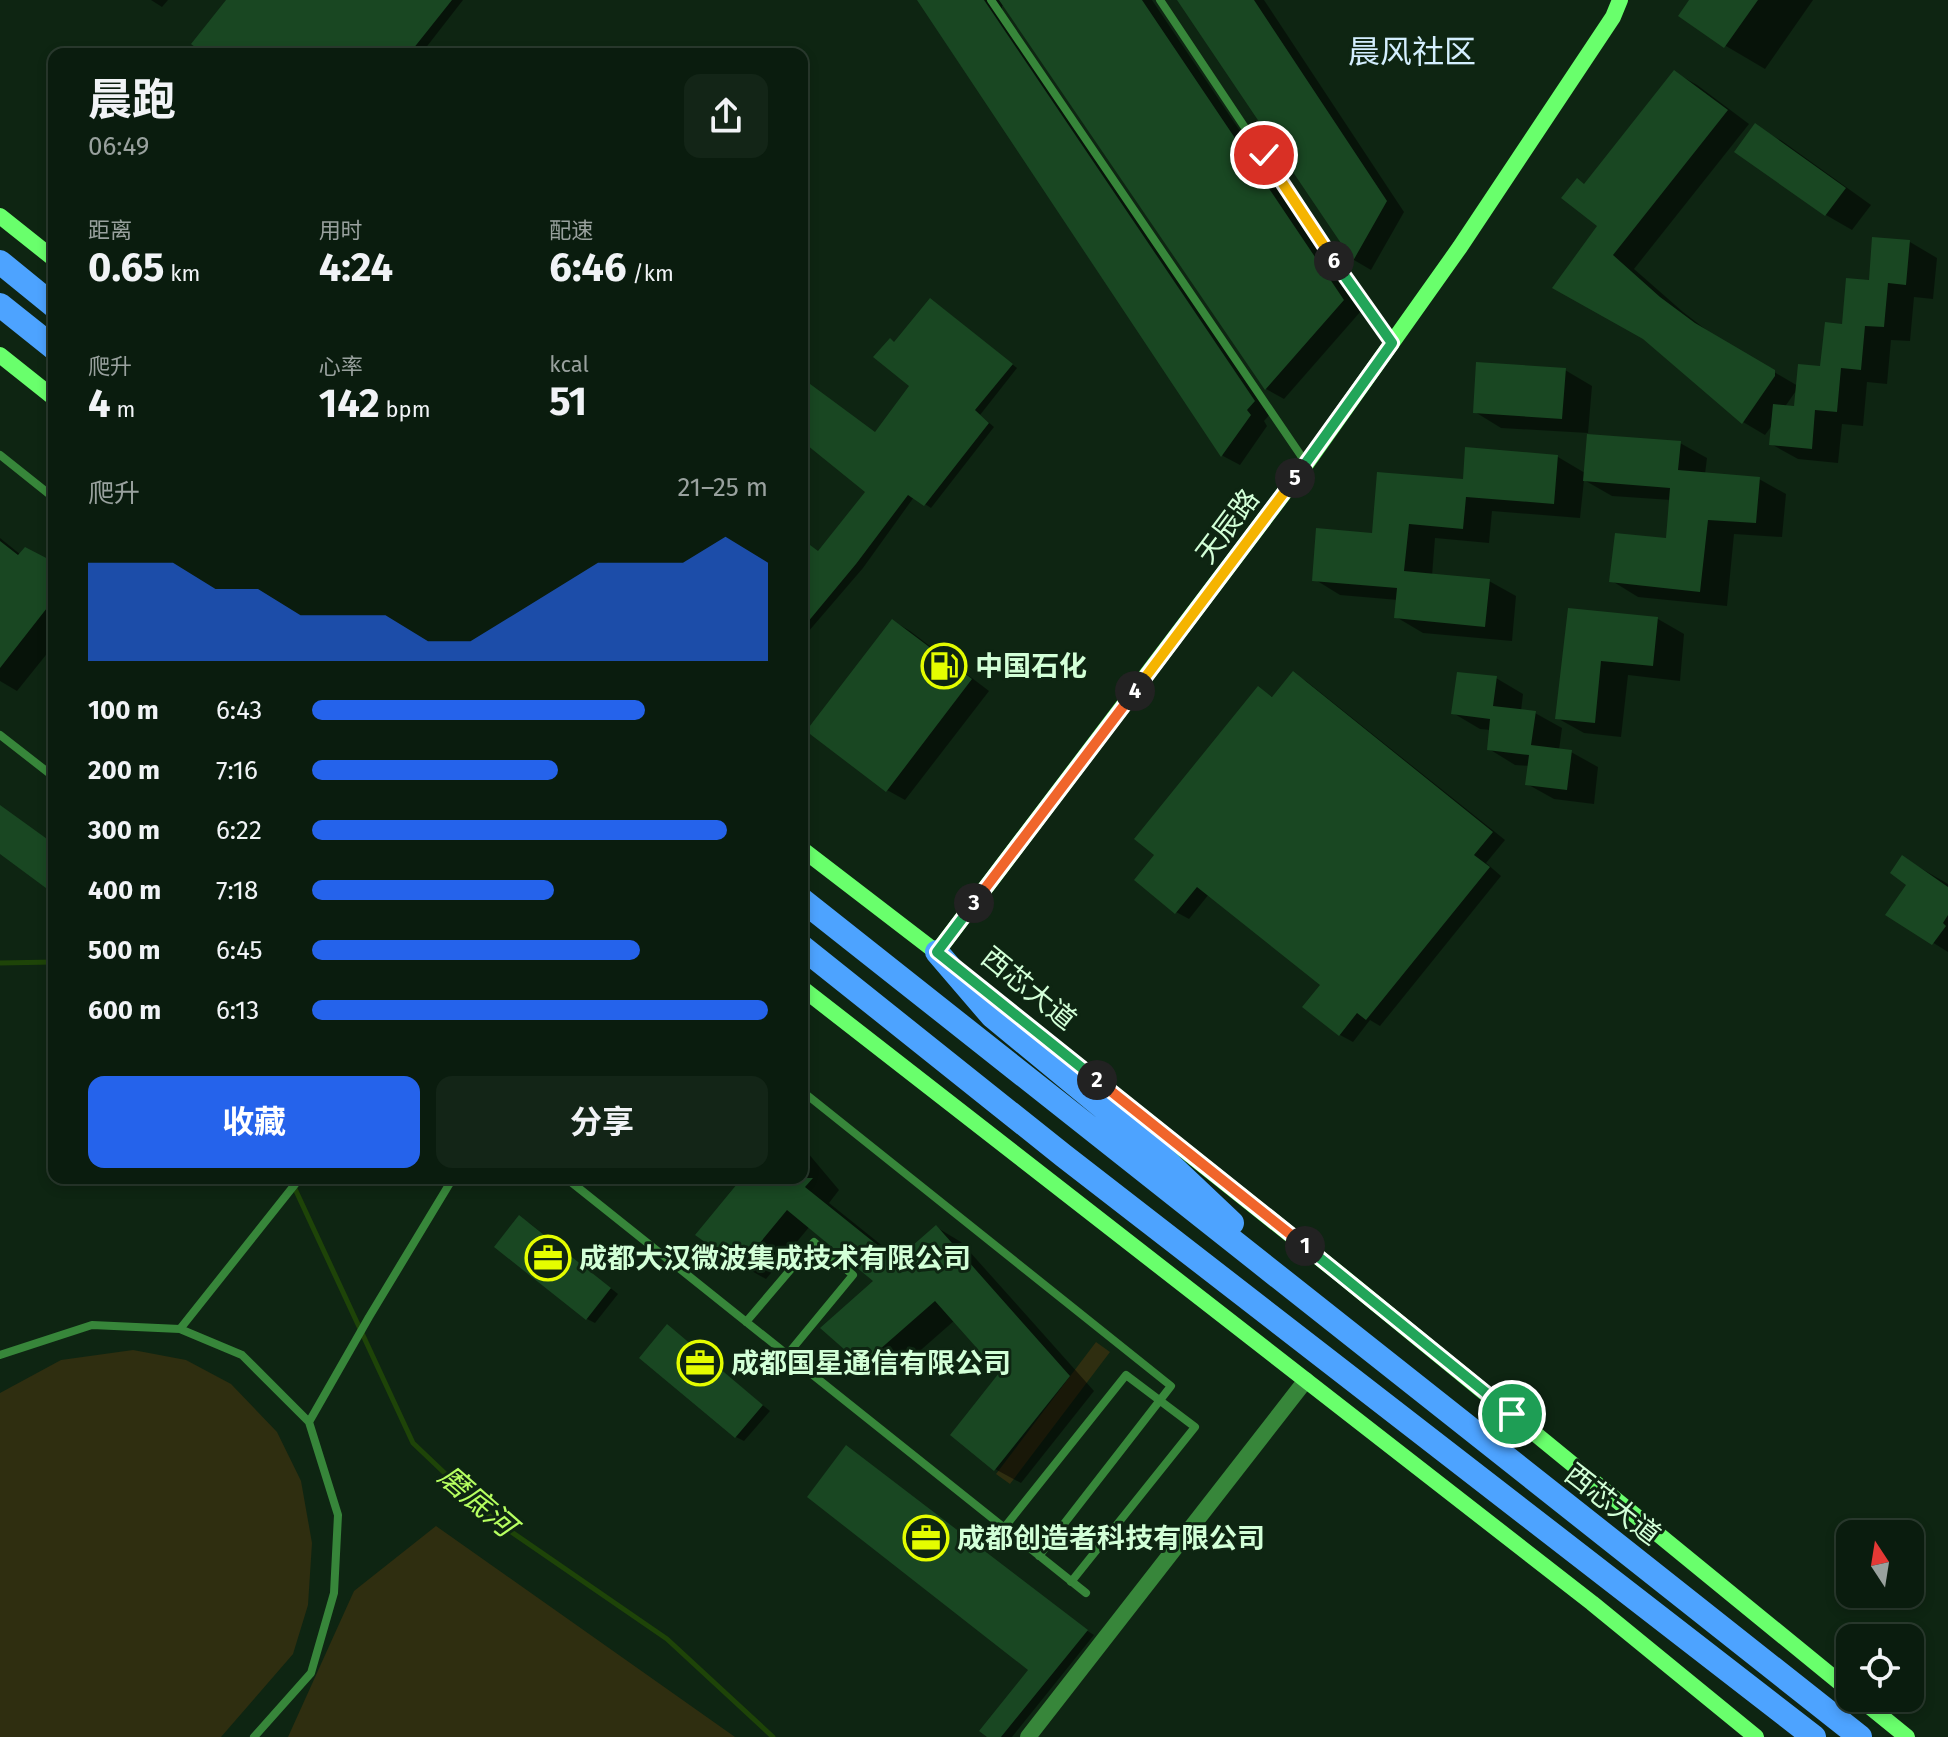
<!DOCTYPE html>
<html lang="zh">
<meta charset="utf-8">
<style>
body{margin:0;font-family:"Fira Sans","Noto Sans SC",sans-serif;background:#132517;color:#f1f3f6;height:100vh;display:flex;flex-direction:column;font-size:30px;white-space:nowrap}
*{box-sizing:border-box;margin:0}
p{font-size:26px;color:#99a19e}
.icon{flex:none;width:44px;height:44px;fill:none;stroke:currentColor;stroke-width:2;stroke-linecap:round;stroke-linejoin:round}
.map{position:relative;flex:1;overflow:hidden}
.drawer{position:absolute;left:48px;top:48px;width:760px;height:1136px;display:flex;flex-direction:column;background:#0a1c0e;border-radius:16px;box-shadow:0 4px 12px #0003,0 0 0 2px #2a3a2e}
.drawer>*{flex:none}
.needle{width:52px;rotate:348deg}
.buttons{position:absolute;left:1836px;top:1520px;display:grid;gap:16px}
.buttons a{display:grid;place-items:center;width:88px;height:88px;border-radius:16px;background:#0a1c0e;box-shadow:0 4px 12px #0003,0 0 0 2px #2a3a2e;font-size:40px}
.pin{position:absolute;display:grid;place-items:center;width:68px;height:68px;color:#fff;margin:-34px;border:4px solid #fff;border-radius:50%;box-shadow:0 2px 8px #0007}
.km{position:absolute;width:40px;height:40px;margin:-20px;border-radius:50%;background:#222;color:#fff;font-size:22px;line-height:40px;text-align:center}
.round{display:grid;place-items:center;flex:none;width:84px;height:84px;border-radius:16px;background:#132517}
.headline{display:flex;align-items:center;justify-content:space-between;height:136px;padding:0 40px}
h1{font-size:44px;font-weight:700;line-height:60px}
.stats{display:grid;grid-template-columns:repeat(3,1fr);gap:12px;height:136px;padding:8px 40px}
.stats div{display:grid;align-content:center}
.stats b{font-size:40px;font-weight:700}
.stats small{font-size:22px;font-weight:400}
.stats p{font-size:22px}
.chart{height:224px;padding:16px 40px}
.chart p{display:flex;justify-content:space-between}
.chart svg{width:100%;height:144px;margin-top:8px;fill:#2563eb;opacity:.7}
.action{display:flex;gap:16px;margin-top:auto;padding:16px 40px}
.action a{flex:1;height:92px;border-radius:16px;background:#2563eb;color:#fff;font-size:32px;font-weight:700;line-height:92px;text-align:center}
.action a+a{background:#132517;color:#f1f3f6}
ul{padding:0 40px;list-style:none;font-size:26px}
li{display:grid;grid-template-columns:128px 96px 1fr;align-items:center;height:60px}
li i{height:20px;border-radius:10px;background:#2563eb}
.map>svg:first-child{display:block}
.green{fill:#2f2e10}
.shadow{fill:#0007;fill-rule:evenodd}
.lines{fill:none;stroke-linecap:round;stroke-linejoin:round}
.stream{stroke:#1e4408;stroke-width:5}
.building{fill:#194722}
.lane{stroke:#37863a;stroke-width:8}
.street{stroke:#37863a;stroke-width:16}
.secondary{stroke:#69ff6c;stroke-width:16}
.highway{stroke:#4da3ff;stroke-width:24}
.split-1-casing{stroke:#fff;stroke-width:16}
.split-2-casing{stroke:#fff;stroke-width:16}
.split-3-casing{stroke:#fff;stroke-width:16}
.split-4-casing{stroke:#fff;stroke-width:16}
.split-5-casing{stroke:#fff;stroke-width:16}
.split-6-casing{stroke:#fff;stroke-width:16}
.split-7-casing{stroke:#fff;stroke-width:16}
.split-1{stroke:#22a559;stroke-width:10}
.split-2{stroke:#f0652b;stroke-width:10}
.split-3{stroke:#22a559;stroke-width:10}
.split-4{stroke:#f0652b;stroke-width:10}
.split-5{stroke:#f5b400;stroke-width:10}
.split-6{stroke:#22a559;stroke-width:10}
.split-7{stroke:#f5b400;stroke-width:10}
.labels{text-anchor:middle;stroke-width:6;stroke-linejoin:round;paint-order:stroke}
.street-label{font-size:28px;fill:#d2ffd7;stroke:#0e2512}
.poi-label{font-size:28px;font-weight:bold;fill:#d2ffd7;stroke:#0e2512;text-anchor:start}
.water-label{font-size:30px;font-style:italic;fill:#b6ff60;stroke:#0e2512}
.quarter-label{font-size:32px;fill:#d4efff;stroke:#0e2512}
</style>
<div class="map">
<svg width="1948" height="1737" viewBox="0 0 1948 1737">
<rect width="100%" height="100%" fill="#0e2512"/>
<path class="green" d="M 1096,1342 L 1110,1352 L 1010,1484 L 996,1474 Z
M 133,1350 L 186,1360 L 231,1384 L 277,1432 L 301,1481 L 312,1543 L 308,1605 L 293,1654 L 221,1737 L 0,1737 L 0,1393 L 61,1360 Z
M 436,1526 L 735,1737 L 288,1737 L 354,1591 Z"/>
<path class="shadow" d="M 151,0 L 168,0 L 162,7 Z
M 229,0 L 463,0 L 421,54 L 207,54 Z
M 919,0 L 1152,0 L 1361,311 L 1284,399 L 1266,389 L 1005,5 L 1002,6 L 1002,16 L 1272,412 L 1264,421 L 1267,426 L 1240,465 L 1223,456 Z
M 1179,0 L 1264,0 L 1404,212 L 1371,270 L 1354,260 Z
M 1691,0 L 1813,0 L 1765,69 L 1726,46 Z
M 1674,72 L 1697,85 L 1749,124 L 1634,269 L 1683,312 L 1718,339 L 1798,386 L 1822,368 L 1870,282 L 1910,242 L 1937,258 L 1933,299 L 1914,297 L 1910,341 L 1891,340 L 1887,384 L 1867,382 L 1863,426 L 1842,424 L 1838,463 L 1798,459 L 1771,444 L 1773,424 L 1765,435 L 1743,422 L 1646,339 L 1585,186 ZM 1798,388 L 1796,409 L 1784,408 Z
M 1755,126 L 1782,141 L 1871,205 L 1852,230 L 1826,215 Z
M 937,304 L 1017,368 L 980,415 L 994,427 L 931,508 L 914,497 L 863,568 L 802,639 L 802,540 L 819,553 L 868,491 L 802,438 L 802,379 L 876,434 L 912,386 L 895,344 Z
M 1565,370 L 1592,386 L 1588,433 L 1501,428 L 1475,412 Z
M 1680,443 L 1707,458 L 1705,474 L 1759,479 L 1786,494 L 1782,537 L 1734,534 L 1727,606 L 1638,597 L 1612,581 L 1668,540 L 1671,500 L 1612,496 L 1584,480 L 1580,518 L 1492,511 L 1489,543 L 1435,538 L 1432,576 L 1489,581 L 1516,596 L 1512,641 L 1423,633 L 1396,617 L 1398,600 L 1340,595 L 1314,579 L 1374,536 L 1465,481 L 1467,450 L 1558,457 L 1585,473 Z
M 0,538 L 21,555 L 54,565 L 54,645 L 17,691 L 0,681 Z
M 1569,610 L 1658,619 L 1684,634 L 1680,681 L 1628,675 L 1621,737 L 1584,733 L 1557,718 Z
M 893,621 L 910,631 L 989,691 L 905,800 L 887,790 Z
M 1293,674 L 1306,681 L 1505,840 L 1486,863 L 1501,876 L 1380,1026 L 1370,1020 L 1353,1042 L 1340,1035 L 1323,985 L 1209,894 L 1189,919 L 1176,912 L 1157,855 L 1259,688 L 1274,698 Z
M 1496,678 L 1523,694 L 1521,711 L 1535,713 L 1562,728 L 1559,750 L 1571,752 L 1598,767 L 1594,804 L 1554,799 L 1527,784 L 1530,766 L 1515,765 L 1489,749 L 1491,730 L 1480,729 L 1453,713 Z
M 1903,858 L 1948,884 L 1948,952 L 1903,924 L 1909,884 Z
M 802,1146 L 839,1190 L 829,1203 L 900,1260 L 936,1227 L 961,1242 L 1094,1391 L 1021,1483 L 995,1469 L 1002,1373 L 955,1320 L 889,1378 L 864,1364 L 876,1281 L 810,1226 L 766,1279 L 741,1265 L 745,1178 L 802,1178 Z
M 528,1222 L 618,1294 L 595,1323 L 587,1319 Z
M 668,1327 L 770,1411 L 744,1441 L 736,1437 Z
M 1078,1625 L 1094,1635 L 1012,1737 L 990,1737 L 1031,1669 Z"/>
<g class="lines">
<path class="stream" d="M 0,963 L 54,962
M 290,1178 L 413,1443 L 494,1520 L 667,1639 L 773,1737"/>
</g>
<path class="building" d="M 226,0 L 452,0 L 409,54 L 204,54 L 191,44 Z
M 917,0 L 984,0 L 1255,401 L 1247,410 L 1251,415 L 1221,457 Z
M 999,0 L 1142,0 L 1344,300 L 1265,390 Z
M 1177,0 L 1254,0 L 1387,201 L 1353,261 Z
M 1689,0 L 1758,0 L 1724,48 L 1678,16 Z
M 1674,70 L 1728,110 L 1613,255 L 1660,297 L 1695,323 L 1775,370 L 1775,376 L 1742,424 L 1643,339 L 1552,288 L 1597,226 L 1561,198 L 1577,178 L 1584,184 Z
M 1755,123 L 1846,188 L 1825,216 L 1734,152 Z
M 1872,237 L 1910,240 L 1906,285 L 1888,283 L 1884,327 L 1865,326 L 1861,370 L 1841,368 L 1837,412 L 1815,410 L 1812,449 L 1769,445 L 1773,404 L 1794,406 L 1798,364 L 1820,366 L 1825,322 L 1842,324 L 1846,278 L 1869,280 Z
M 930,298 L 1013,364 L 975,410 L 989,423 L 924,506 L 908,495 L 856,564 L 802,629 L 802,539 L 818,551 L 865,492 L 802,441 L 802,378 L 875,432 L 909,386 L 873,357 L 890,338 L 894,342 Z
M 1476,362 L 1566,368 L 1562,419 L 1473,413 Z
M 1587,434 L 1681,441 L 1678,470 L 1760,477 L 1756,523 L 1708,520 L 1700,592 L 1609,582 L 1615,533 L 1666,538 L 1670,488 L 1583,481 Z
M 1465,447 L 1558,455 L 1554,504 L 1466,497 L 1463,529 L 1409,524 L 1404,571 L 1490,579 L 1485,627 L 1394,618 L 1397,588 L 1312,581 L 1316,528 L 1372,533 L 1377,472 L 1463,479 Z
M 0,541 L 18,555 L 25,547 L 54,562 L 54,612 L 47,608 L 0,668 Z
M 1568,608 L 1658,617 L 1653,666 L 1601,661 L 1595,723 L 1555,719 Z
M 892,619 L 972,679 L 886,792 L 806,731 Z
M 1293,671 L 1493,832 L 1474,855 L 1490,867 L 1366,1020 L 1357,1013 L 1339,1036 L 1302,1007 L 1320,985 L 1197,887 L 1175,914 L 1134,880 L 1154,855 L 1134,839 L 1258,686 L 1272,697 Z
M 1457,672 L 1497,676 L 1493,706 L 1536,711 L 1531,745 L 1572,750 L 1567,790 L 1525,785 L 1529,755 L 1487,750 L 1490,719 L 1451,714 Z
M 0,805 L 54,844 L 54,894 L 0,854 Z
M 1902,855 L 1948,887 L 1948,915 L 1943,923 L 1946,926 L 1932,945 L 1885,915 L 1906,885 L 1890,873 Z
M 742,1178 L 813,1178 L 805,1187 L 896,1260 L 936,1225 L 1070,1376 L 994,1471 L 950,1435 L 999,1373 L 935,1301 L 862,1365 L 820,1328 L 873,1281 L 787,1210 L 740,1267 L 695,1235 Z
M 519,1215 L 611,1288 L 586,1320 L 494,1247 Z
M 667,1324 L 763,1405 L 735,1438 L 639,1358 Z
M 846,1445 L 1088,1630 L 1001,1737 L 987,1737 L 979,1731 L 1028,1670 L 807,1497 Z"/>
<g class="lines">
<path class="lane" d="M 991,0 L 1306,463
M 1160,0 L 1367,311 L 1392,342
M 0,455 L 54,498
M 0,735 L 54,777
M 802,1091 L 1171,1386 L 1039,1556
M 566,1178 L 1086,1593
M 746,1322 L 814,1242 L 853,1275 L 787,1355
M 180,1329 L 300,1178
M 0,1355 L 92,1325 L 180,1329 L 242,1355 L 309,1422 L 338,1515 L 334,1593 L 311,1673 L 254,1737
M 309,1422 L 369,1317 L 453,1178
M 1004,1528 L 1126,1375 L 1195,1427 L 1071,1582"/>
<path class="street" d="M 1028,1737 L 1306,1380"/>
<path class="secondary" d="M 0,216 L 54,259
M 0,355 L 54,398
M 802,849 L 944,958
M 937,952 L 1306,464 L 1460,247 L 1613,17 L 1620,0
M 971,980 L 1342,1276 L 1850,1691
M 802,988 L 1592,1603 L 1756,1737
M 1859,1698 L 1907,1737"/>
<path class="highway" d="M 0,262 L 54,306
M 0,305 L 54,348
M 802,900 L 1860,1737
M 802,947 L 1064,1156 L 1814,1737
M 937,952 L 992,1016 L 1157,1152 L 1232,1223"/>
</g>
<g class="lines">
<g class="split-1-casing">
<path id="split-1" d="M 1305,1246 L 1512,1414"/>
</g>
<g class="split-2-casing">
<path id="split-2" d="M 1097,1080 L 1305,1246"/>
</g>
<g class="split-3-casing">
<path id="split-3" d="M 974,903 L 937,952 L 1097,1080"/>
</g>
<g class="split-4-casing">
<path id="split-4" d="M 974,903 L 1135,691"/>
</g>
<g class="split-5-casing">
<path id="split-5" d="M 1135,691 L 1295,478"/>
</g>
<g class="split-6-casing">
<path id="split-6" d="M 1295,478 L 1392,343 L 1334,261"/>
</g>
<g class="split-7-casing">
<path id="split-7" d="M 1264,155 L 1334,261"/>
</g>
<use href="#split-1" class="split-1"/>
<use href="#split-2" class="split-2"/>
<use href="#split-3" class="split-3"/>
<use href="#split-4" class="split-4"/>
<use href="#split-5" class="split-5"/>
<use href="#split-6" class="split-6"/>
<use href="#split-7" class="split-7"/>
</g>
<defs>
<g id="fuel-ring" transform="scale(2.3)"><circle r="9.5" fill="#0e2512" stroke="#e4fd00" stroke-width="1.5"/><path d="M-5.5-6h7V0h2V4h1.3V-2.5L3-4.5l.8-.8L6-3V5H2.5V1h-1V6h-7ZM-4.2-4.7v3.2H.2V-4.7Z" fill="#e4fd00"/></g>
<g id="office-ring" transform="scale(2.3)"><circle r="9.5" fill="#0e2512" stroke="#e4fd00" stroke-width="1.5"/><path d="M-6-3h4V-5.5h4V-3h4V5H-6ZM-1-4.5V-3h2v-1.5ZM-6 0V1H6V0Z" fill="#e4fd00"/></g>
</defs>
<g fill-rule="evenodd">
<use href="#fuel-ring" x="944" y="666"/>
<use href="#office-ring" x="548" y="1258"/>
<use href="#office-ring" x="700" y="1363"/>
<use href="#office-ring" x="926" y="1538"/>
</g>
<g class="labels">
<g class="street-label">
<text transform="translate(1227 526) rotate(-53)" y="10">天辰路</text>
<text transform="translate(1029 988) rotate(39)" y="10">西芯大道</text>
<text transform="translate(1613 1504) rotate(38)" y="10">西芯大道</text>
</g>
<g class="poi-label">
<text x="975" y="676">中国石化</text>
<text x="579" y="1268">成都大汉微波集成技术有限公司</text>
<text x="731" y="1373">成都国星通信有限公司</text>
<text x="957" y="1548">成都创造者科技有限公司</text>
</g>
<g class="water-label">
<text transform="translate(477 1501) rotate(41)" y="10">磨底河</text>
</g>
<g class="quarter-label">
<text x="1412" y="63">晨风社区</text>
</g>
</g>
</svg>
<div class="buttons">
<a><svg class="needle" viewBox="-14 -14 28 28"><path d="M0-13l5 13h-10z" fill="#e53935"/><path d="M0 13l5-13h-10z" fill="#99a19e"/></svg></a>
<a><svg class="icon" aria-label="locate" viewBox="0 0 24 24"><circle cx="12" cy="12" r="6"/><path d="M12 2v4M12 18v4M2 12h4M18 12h4"/></svg></a>
</div>
<div class="pin" style="left:1512px;top:1414px;background:#1e9e55"><svg class="icon" aria-label="arrive" viewBox="0 0 24 24"><path d="M6 21V4h12l-3 4 3 4H6"/></svg></div>
<div class="pin" style="left:1264px;top:155px;background:#d93025"><svg class="icon" aria-label="check" viewBox="0 0 24 24"><path d="M5 12l5 5 9-10"/></svg></div>
<b class="km" style="left:1305px;top:1246px">1</b>
<b class="km" style="left:1097px;top:1080px">2</b>
<b class="km" style="left:974px;top:903px">3</b>
<b class="km" style="left:1135px;top:691px">4</b>
<b class="km" style="left:1295px;top:478px">5</b>
<b class="km" style="left:1334px;top:261px">6</b>
<section class="drawer">
<div class="headline"><div><h1>晨跑</h1><p>06:49</p></div><a class="round"><svg class="icon" aria-label="share" viewBox="0 0 24 24"><path d="M12 15V3M7 8l5-5 5 5M5 13v7h14v-7"/></svg></a></div>
<div class="stats">
<div><p>距离</p><b>0.65<small> km</small></b></div>
<div><p>用时</p><b>4:24</b></div>
<div><p>配速</p><b>6:46<small> /km</small></b></div>
</div>
<div class="stats">
<div><p>爬升</p><b>4<small> m</small></b></div>
<div><p>心率</p><b>142<small> bpm</small></b></div>
<div><p>kcal</p><b>51</b></div>
</div>
<div class="chart"><p><span>爬升</span>21–25 m</p>
<svg viewBox="0 0 160 44" preserveAspectRatio="none"><path d="M0 44V14L10 14L20 14L30 22L40 22L50 30L60 30L70 30L80 38L90 38L100 30L110 22L120 14L130 14L140 14L150 6L160 14V44z"/></svg>
</div>
<ul>
<li><b>100 m</b>6:43<i style="width:73%"></i></li>
<li><b>200 m</b>7:16<i style="width:54%"></i></li>
<li><b>300 m</b>6:22<i style="width:91%"></i></li>
<li><b>400 m</b>7:18<i style="width:53%"></i></li>
<li><b>500 m</b>6:45<i style="width:72%"></i></li>
<li><b>600 m</b>6:13<i style="width:100%"></i></li>
</ul>
<div class="action"><a>收藏</a><a>分享</a></div>
</section>
</div>
